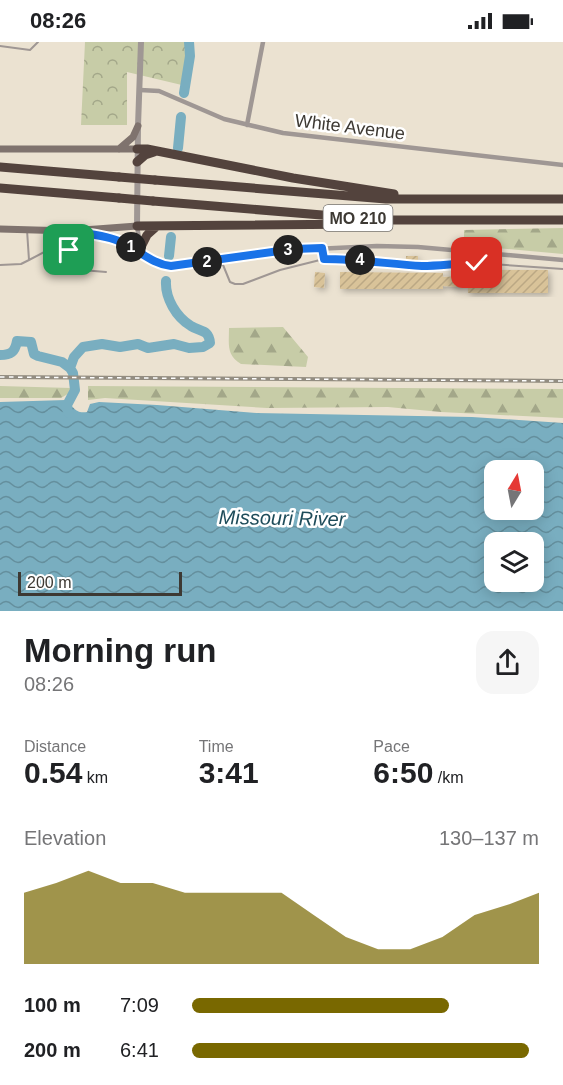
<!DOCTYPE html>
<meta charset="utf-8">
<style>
body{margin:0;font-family:Helvetica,sans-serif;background:#f6f6f6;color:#202124;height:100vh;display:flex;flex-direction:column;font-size:22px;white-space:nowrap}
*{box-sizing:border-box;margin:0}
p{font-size:20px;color:#757577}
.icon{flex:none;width:33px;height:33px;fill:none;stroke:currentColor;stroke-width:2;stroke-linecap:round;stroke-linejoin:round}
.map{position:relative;height:569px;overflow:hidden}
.details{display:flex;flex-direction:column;background:#fff;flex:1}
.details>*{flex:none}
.needle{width:39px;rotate:10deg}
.buttons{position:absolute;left:484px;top:418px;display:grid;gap:12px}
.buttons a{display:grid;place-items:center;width:60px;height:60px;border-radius:12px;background:#fff;box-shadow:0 3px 15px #0003;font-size:30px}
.scale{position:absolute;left:18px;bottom:15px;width:164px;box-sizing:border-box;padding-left:6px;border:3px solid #3d3933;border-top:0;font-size:16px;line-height:21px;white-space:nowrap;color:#3d3933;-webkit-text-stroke:4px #fff;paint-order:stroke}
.pin{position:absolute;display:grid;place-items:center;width:51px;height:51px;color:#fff;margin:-26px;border-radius:12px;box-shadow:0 3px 9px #0006}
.km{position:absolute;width:30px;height:30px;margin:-15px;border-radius:50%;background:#222;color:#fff;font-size:16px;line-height:30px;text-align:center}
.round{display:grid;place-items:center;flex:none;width:63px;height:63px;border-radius:18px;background:#f6f6f6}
.headline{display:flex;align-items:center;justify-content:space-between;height:102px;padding:0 24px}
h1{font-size:33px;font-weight:600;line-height:45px}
.metrics{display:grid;grid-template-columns:repeat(3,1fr);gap:9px;height:102px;padding:6px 24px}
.metrics div{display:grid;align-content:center}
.metrics b{font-size:30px;font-weight:600}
.metrics small{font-size:16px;font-weight:400}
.metrics p{font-size:16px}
.chart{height:168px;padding:12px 24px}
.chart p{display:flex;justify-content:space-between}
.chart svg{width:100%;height:108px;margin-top:6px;fill:#796800;opacity:.7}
ul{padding:0 24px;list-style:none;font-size:20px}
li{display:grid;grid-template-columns:96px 72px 1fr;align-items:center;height:45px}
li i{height:15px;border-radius:8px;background:#796800}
.status{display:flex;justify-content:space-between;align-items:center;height:42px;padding:0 30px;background:#fff;direction:ltr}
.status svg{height:16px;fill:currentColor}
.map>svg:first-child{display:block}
.forest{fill:url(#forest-firs)}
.park{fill:url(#park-crowns)}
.water{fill:url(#water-waves);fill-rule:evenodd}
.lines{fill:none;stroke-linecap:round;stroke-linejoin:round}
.river{stroke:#79aec0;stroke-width:10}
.building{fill:url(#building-hatch);filter:url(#shadow)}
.service{stroke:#9f9794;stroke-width:2}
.minor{stroke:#9f9794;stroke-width:4.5}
.tertiary{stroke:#9f9794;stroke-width:6}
.secondary{stroke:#7f736e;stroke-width:7}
.motorway{stroke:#53433d;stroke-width:9}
.rail-casing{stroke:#938d81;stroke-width:4}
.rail{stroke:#fff;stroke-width:1.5;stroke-dasharray:4.5;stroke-linecap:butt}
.motorway-bridge{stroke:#53433d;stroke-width:9}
.route-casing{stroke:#fff;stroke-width:12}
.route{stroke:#1a73e8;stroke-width:8}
.labels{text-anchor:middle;stroke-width:5;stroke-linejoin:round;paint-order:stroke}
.shield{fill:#fff;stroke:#777470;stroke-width:1.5}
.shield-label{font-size:16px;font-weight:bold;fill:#3d3933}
.street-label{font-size:18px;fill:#3d3933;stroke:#fff}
.water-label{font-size:20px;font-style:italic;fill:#1e4c5a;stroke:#fff}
</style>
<div class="status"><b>08:26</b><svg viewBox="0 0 49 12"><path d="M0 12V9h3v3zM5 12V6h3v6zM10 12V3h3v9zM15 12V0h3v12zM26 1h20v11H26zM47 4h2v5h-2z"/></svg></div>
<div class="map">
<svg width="563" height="569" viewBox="0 0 563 569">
<defs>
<pattern id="forest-firs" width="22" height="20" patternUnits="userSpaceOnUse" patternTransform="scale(1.5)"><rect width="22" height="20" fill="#c7cca7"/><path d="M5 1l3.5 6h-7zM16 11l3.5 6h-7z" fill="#a3a789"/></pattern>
<pattern id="park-crowns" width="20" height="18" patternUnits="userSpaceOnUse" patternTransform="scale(1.5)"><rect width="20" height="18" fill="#c7cca7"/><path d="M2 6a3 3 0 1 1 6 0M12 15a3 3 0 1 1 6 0" fill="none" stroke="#a3a789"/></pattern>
<pattern id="water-waves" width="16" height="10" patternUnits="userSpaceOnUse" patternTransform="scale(1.5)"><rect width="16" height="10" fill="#79aec0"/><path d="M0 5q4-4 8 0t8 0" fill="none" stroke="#648f9d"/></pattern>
<pattern id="building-hatch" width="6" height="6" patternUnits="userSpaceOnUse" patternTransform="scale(1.5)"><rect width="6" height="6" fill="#d9c399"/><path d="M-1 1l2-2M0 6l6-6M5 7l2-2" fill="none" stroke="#bba884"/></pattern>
<filter id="shadow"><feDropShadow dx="2.5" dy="2.5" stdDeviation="3" flood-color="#0004"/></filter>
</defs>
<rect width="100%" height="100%" fill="#ebe2d1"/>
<path class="forest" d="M 563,186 L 563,212 L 497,206 L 489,200 L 464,197 L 464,188 Z
M 283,285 L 308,315 L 306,325 L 241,322 C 226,313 229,302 229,286 Z
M 0,344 L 71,346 L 71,350 L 61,356 L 0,356 Z
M 88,344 L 563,347 L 563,376 L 441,370 L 388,365 L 267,366 L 105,356 L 88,358 Z"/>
<path class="park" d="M 85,0 L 189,0 L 190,14 L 186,44 L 127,30 L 127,83 L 81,83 Z"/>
<path class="water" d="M 66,358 C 73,362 73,372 87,370 L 90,362 L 99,360 L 157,363 L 256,371 L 472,375 L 563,381 L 563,569 L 0,569 L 0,360 ZM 495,429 L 534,429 L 534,468 L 495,468 ZM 495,501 L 534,501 L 534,540 L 495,540 Z"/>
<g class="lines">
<path class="river" d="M 184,51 L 190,14 L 189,0
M 178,106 L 181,75
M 169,214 L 171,195
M 0,313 C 11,313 15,310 17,299 L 31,300 L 34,312 L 38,314 L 62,320 L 70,326 L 73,331 L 75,348 L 66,365 L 69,371
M 70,326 L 74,315 L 83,305 L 102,302 L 120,305 L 138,302 L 148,306 L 174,302 L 189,306 L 203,305 L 210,301 C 209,287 200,290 191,284 C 176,275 165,256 166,239"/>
</g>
<path class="building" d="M 406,214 L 418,214 L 418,219 L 406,219 Z
M 467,228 L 548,228 L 548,251 L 468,251 L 468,241 L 461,241 L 460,245 L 443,244 L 443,247 L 340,247 L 340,230 L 443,231 L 443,235 L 461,234 L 461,237 L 467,237 Z
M 315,230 L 325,231 L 324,246 L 314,245 Z"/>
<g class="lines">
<path class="service" d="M 0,4 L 30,8 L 38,0
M 27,188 L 29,218 L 50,207 L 69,208
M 70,192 L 70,227 L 106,230
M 221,218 L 230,240 L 235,242 L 243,242 L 280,228 L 324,217 L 360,217 L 425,224 L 453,221 L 477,221 L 563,227
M 0,223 L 21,222 L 29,218"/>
<path class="minor" d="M 140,48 L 159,49 L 224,77 L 283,91 L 563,123
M 247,83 L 263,0
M 137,184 L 140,202
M 145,212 L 153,220 L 171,224 L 294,208 L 377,204 L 418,205 L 563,218"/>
<path class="tertiary" d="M 137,184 L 138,84 L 141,0"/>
<path class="secondary" d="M 0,107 L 137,107
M 119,107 L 133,95 L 138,84
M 0,187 L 70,189 L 137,184
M 79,191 L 113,197 L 145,213"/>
<path class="motorway" d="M 137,107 L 147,107 L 293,136 L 394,152
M 137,120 L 145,113 L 154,110
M 0,125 L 119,135
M 155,138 L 386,157 L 563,157
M 0,146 L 119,156
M 153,159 L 382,178 L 563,178
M 137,184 L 366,182
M 141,205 L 147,193 L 156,185"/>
<g class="rail-casing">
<path id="rail" d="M 0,335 L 563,339"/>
</g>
<use href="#rail" class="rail"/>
<path class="motorway-bridge" d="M 119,135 L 155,138
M 119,156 L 153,159"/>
</g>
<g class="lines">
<g class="route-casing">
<path id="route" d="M 69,208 L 70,189 C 87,192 106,193 121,200 C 139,208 152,222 171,224 L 294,207 L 322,206 L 324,217 C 357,217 389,222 422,224 C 440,224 459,221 477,221"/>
</g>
<use href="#route" class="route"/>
</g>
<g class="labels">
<rect class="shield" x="323.5" y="163" width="69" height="26" rx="4.5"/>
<g class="shield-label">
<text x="358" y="182">MO 210</text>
</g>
<g class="street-label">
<text transform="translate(350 85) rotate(7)" y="6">White Avenue</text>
</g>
<g class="water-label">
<text transform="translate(282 476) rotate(1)" y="7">Missouri River</text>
</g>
</g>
</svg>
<div class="buttons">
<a><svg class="needle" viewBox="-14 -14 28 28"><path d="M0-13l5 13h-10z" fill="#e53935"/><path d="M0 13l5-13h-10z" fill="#757577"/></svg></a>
<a><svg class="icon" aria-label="layers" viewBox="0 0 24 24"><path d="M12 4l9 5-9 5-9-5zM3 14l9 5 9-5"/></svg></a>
</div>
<div class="scale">200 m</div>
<div class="pin" style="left:69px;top:208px;background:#1e9e55"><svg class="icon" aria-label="arrive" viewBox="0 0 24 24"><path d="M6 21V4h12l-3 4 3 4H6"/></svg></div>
<div class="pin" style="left:477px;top:221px;background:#d93025"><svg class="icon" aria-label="check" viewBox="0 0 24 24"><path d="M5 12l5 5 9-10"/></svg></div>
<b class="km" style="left:131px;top:205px">1</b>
<b class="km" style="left:207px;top:220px">2</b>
<b class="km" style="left:288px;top:208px">3</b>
<b class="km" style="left:360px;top:218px">4</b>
</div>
<section class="details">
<div class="headline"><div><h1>Morning run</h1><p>08:26</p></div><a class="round"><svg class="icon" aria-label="share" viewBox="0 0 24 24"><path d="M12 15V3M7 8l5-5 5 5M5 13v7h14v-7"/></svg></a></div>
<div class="metrics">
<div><p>Distance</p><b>0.54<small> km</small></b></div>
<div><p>Time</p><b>3:41</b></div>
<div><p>Pace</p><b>6:50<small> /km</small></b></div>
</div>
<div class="chart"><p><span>Elevation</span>130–137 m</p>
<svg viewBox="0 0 160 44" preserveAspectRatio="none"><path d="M0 44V15L10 11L20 6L30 11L40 11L50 15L60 15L70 15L80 15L90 24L100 33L110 38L120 38L130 33L140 24L150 20L160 15V44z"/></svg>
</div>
<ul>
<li><b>100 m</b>7:09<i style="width:74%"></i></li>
<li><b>200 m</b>6:41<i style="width:97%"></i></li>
</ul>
</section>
